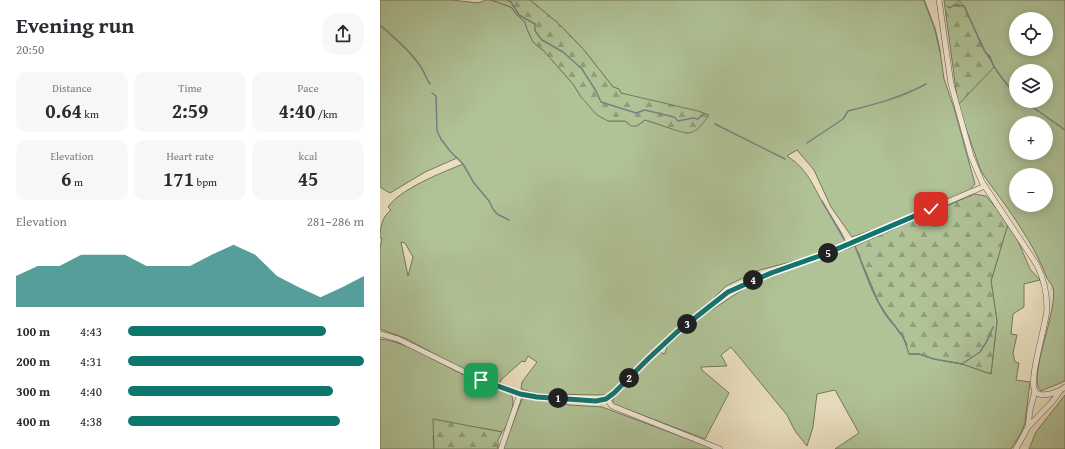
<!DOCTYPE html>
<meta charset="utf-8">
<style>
body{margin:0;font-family:"Gentium Book Plus",serif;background:#f7f7f7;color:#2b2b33;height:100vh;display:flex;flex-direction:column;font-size:15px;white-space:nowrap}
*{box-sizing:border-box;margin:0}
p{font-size:13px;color:#7c7c81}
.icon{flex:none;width:22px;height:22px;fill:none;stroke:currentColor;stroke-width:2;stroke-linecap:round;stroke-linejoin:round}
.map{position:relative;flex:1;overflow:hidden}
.panel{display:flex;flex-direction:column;background:#fff;width:380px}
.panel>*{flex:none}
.controls{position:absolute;left:629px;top:12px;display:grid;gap:8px}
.controls a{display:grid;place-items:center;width:44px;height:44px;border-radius:50%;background:#fff;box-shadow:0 2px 10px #0003;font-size:20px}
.pin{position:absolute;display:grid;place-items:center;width:34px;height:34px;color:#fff;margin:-17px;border-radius:8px;box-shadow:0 2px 6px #0006}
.km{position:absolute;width:20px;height:20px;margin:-10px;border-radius:50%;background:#222;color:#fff;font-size:11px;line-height:20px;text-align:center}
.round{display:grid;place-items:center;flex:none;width:42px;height:42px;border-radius:16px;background:#f7f7f7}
.headline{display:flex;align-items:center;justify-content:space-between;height:68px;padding:0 16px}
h1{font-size:22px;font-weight:800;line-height:30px}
.stats{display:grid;grid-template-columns:repeat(3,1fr);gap:6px;height:68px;padding:4px 16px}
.stats div{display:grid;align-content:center;border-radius:10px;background:#f7f7f7;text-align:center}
.stats b{font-size:20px;font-weight:800}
.stats small{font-size:11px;font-weight:400}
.stats p{font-size:11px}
.chart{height:112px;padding:8px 16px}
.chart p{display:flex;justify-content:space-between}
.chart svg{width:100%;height:72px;margin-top:4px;fill:#0f766e;opacity:.7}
ul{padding:0 16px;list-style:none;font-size:13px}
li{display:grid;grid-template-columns:64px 48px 1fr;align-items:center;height:30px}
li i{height:10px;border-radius:5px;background:#0f766e}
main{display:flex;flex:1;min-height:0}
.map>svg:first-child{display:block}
.green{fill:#b0c397;stroke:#76785e;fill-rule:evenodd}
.forest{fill:url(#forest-firs);stroke:#76785e}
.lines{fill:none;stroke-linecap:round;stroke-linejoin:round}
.stream{stroke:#768280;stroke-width:1.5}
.minor-casing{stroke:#685a4b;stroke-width:6}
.minor{stroke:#f1ead6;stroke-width:5}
.route-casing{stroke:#fff;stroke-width:8}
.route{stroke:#0f766e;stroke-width:5}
</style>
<main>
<section class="panel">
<div class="headline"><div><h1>Evening run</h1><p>20:50</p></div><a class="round"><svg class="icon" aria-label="share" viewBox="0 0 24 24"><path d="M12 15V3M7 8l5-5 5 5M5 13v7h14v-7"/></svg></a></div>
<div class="stats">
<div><p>Distance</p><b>0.64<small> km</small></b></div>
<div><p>Time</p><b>2:59</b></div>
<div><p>Pace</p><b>4:40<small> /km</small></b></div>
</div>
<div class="stats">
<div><p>Elevation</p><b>6<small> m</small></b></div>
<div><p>Heart rate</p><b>171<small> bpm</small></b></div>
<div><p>kcal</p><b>45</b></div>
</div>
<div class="chart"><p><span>Elevation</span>281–286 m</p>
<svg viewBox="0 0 160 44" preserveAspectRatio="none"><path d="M0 44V25L10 19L20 19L30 12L40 12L50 12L60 19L70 19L80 19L90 12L100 6L110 12L120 25L130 32L140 38L150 32L160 25V44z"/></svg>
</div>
<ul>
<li><b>100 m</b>4:43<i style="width:84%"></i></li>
<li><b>200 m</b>4:31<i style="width:100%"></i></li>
<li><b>300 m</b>4:40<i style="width:87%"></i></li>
<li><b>400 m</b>4:38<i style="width:90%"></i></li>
</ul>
</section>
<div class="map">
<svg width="685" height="449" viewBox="0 0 685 449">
<defs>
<pattern id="forest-firs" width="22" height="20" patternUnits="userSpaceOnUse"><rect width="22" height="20" fill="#b0c397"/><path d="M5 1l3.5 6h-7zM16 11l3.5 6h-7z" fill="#909f7b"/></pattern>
</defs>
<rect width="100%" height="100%" fill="#eadfc0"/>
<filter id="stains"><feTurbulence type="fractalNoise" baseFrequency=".005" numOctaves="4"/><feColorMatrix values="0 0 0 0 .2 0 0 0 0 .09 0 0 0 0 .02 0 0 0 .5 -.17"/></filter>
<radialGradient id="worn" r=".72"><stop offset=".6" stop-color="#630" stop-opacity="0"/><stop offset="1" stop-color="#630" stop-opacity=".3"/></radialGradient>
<path class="green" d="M 0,0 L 72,0 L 98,3 L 106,0 L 111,0 L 131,7 L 137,15 L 145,22 L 147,29 L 153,42 L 164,51 L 193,84 L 201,97 L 228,121 L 245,121 L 251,125 L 257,126 L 265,120 L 307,133 L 316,130 L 322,124 L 241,93 L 239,89 L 233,87 L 204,50 L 179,24 L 150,0 L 544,0 L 555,29 L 560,51 L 564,79 L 574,108 L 595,184 L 589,191 L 495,229 L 472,237 L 451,207 L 434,170 L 417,150 L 407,156 C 431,171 434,191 449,213 C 455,223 462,232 466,243 L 422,259 L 380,270 L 346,286 L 332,300 L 282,341 L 251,373 L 235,389 L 226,395 L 161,394 L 153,393 L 141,389 L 142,382 L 157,362 L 148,356 L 145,362 L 142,361 L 122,379 L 119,384 L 76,366 L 27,339 L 0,329 L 0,248 L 2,238 L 0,238 C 0,227 2,217 11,210 L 8,207 C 20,189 63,172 83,164 L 77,158 L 45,172 L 10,193 L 0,187 ZM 21,242 L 25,243 L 33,257 L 28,276 Z
M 578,0 L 685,0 L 685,381 L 661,391 C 646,381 679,308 673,288 C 672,284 669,282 667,278 C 657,252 642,229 626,206 C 619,196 610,185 603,174 C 600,169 598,163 596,157 C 590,140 584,123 578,105 L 610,56 L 605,52 L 584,6 ZM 636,19 L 666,19 L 666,49 L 636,49 ZM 636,71 L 666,71 L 666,101 L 636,101 ZM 636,123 L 666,123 L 666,153 L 636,153 ZM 636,175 L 666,175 L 666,205 L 636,205 Z
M 628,224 L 638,241 L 650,269 L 660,280 L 644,284 L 644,307 L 633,314 L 631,334 L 637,335 L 633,353 L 635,362 L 639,363 L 636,380 L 650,382 L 645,423 L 641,433 L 631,449 L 455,449 L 479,433 L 455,390 L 437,394 L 433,427 L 427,446 L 415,431 L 407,415 L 351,347 L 341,355 L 347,366 L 321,367 L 322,370 L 349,393 L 325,439 L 233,404 L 233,399 L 279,352 L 285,354 L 287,346 L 318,319 L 371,284 L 394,275 L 475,246 L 498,301 L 506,314 L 523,336 L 529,354 L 539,354 L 554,359 L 582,364 L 611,374 L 617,321 L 611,281 Z
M 0,339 C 25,341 59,363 82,374 C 98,381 115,387 131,393 C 136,404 130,423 122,432 L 101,428 L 53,436 L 54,449 L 0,449 Z
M 685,395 L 685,449 L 649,449 L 656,432 Z
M 146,398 L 176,401 L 189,405 L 222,407 L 335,449 L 123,449 L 142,399 Z"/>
<path class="forest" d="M 111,0 L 150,0 L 179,24 L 204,50 L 233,87 L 239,89 L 241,93 L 318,111 L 329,115 C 324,122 317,133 308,133 C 301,133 273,122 265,120 L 257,126 L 251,126 L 245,121 L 228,121 L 217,115 L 201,97 L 193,84 L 164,51 L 153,42 L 147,29 L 145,22 L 137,15 L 131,7 Z
M 564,0 L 578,0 L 584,6 L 605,52 L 610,56 L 614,67 L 578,105 Z
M 594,194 L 606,196 L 619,211 L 628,224 L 611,281 L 617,321 L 611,374 L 582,364 L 554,359 L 539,354 L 529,354 L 523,336 L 506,314 L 498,301 L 475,246 Z
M 53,419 L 122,432 L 118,440 L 118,449 L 54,449 Z"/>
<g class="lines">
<path class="stream" d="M 127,0 L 131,2 L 139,15 L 155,24 L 155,31 L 162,40 L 183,52 L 202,69 L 216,91 L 221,102 L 256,113 L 265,110 L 273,112 L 294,117 L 298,121 L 313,118 L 318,119 L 323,114
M 544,0 L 555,29 L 560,51
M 567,6 L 570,8 L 574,5 L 584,6 L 605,52 C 610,57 611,62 615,68 C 621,77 628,87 636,94
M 0,25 C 15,38 30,51 41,67 C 45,73 46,79 50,84
M 52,93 L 56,96 L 57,131 L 61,139 L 70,151 L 83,164 L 94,183 L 109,201 L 113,209 L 117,214 L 129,220
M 644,101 L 685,130
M 335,124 L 405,159
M 427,143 L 463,119 L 468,111 C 496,104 520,98 546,84
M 442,201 L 464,239
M 476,249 C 485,270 492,295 506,315 C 513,325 522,333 527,345
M 529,354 L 539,354 L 554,359 L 582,364 L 600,352 L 607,341 L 613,327"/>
<g class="minor-casing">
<path id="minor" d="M 559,0 L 571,84 L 591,156 L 602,182 L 657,265 C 664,279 667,293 667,309 C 666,326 648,380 655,391 C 660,399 674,393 681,390
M 0,334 L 18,339 L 101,380 L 140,394 L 192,400 L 216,401 L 227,399 L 234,393 L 269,358 L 297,333 L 348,292 L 391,273 L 445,254 L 605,186
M 227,399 L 232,406 L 340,449
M 648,427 L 672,402 L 681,390 L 685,387
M 121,449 L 140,394
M 636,449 L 648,427 L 650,410 L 655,391"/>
</g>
<use href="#minor" class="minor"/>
</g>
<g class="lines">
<g class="route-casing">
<path id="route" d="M 101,380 L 140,394 L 157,397 L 216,401 L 226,399 L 234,393 L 269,358 L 297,332 L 348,292 L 391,273 L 445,254 L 551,209"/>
</g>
<use href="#route" class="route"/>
</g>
<rect width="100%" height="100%" filter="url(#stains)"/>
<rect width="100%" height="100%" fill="url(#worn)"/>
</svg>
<div class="controls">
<a><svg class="icon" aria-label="locate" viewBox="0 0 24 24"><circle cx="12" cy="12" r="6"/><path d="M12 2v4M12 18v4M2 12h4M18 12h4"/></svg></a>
<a><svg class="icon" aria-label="layers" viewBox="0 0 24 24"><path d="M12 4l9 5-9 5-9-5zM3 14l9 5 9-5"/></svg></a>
<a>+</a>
<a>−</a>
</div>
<div class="pin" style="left:101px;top:380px;background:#1e9e55"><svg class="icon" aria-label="arrive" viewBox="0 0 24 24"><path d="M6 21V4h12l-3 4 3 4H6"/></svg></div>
<div class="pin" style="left:551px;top:209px;background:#d93025"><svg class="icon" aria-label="check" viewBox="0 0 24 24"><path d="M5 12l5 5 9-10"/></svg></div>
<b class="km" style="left:178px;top:398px">1</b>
<b class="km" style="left:249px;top:378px">2</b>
<b class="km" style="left:307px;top:324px">3</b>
<b class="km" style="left:373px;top:280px">4</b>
<b class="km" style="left:448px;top:253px">5</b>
</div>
</main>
